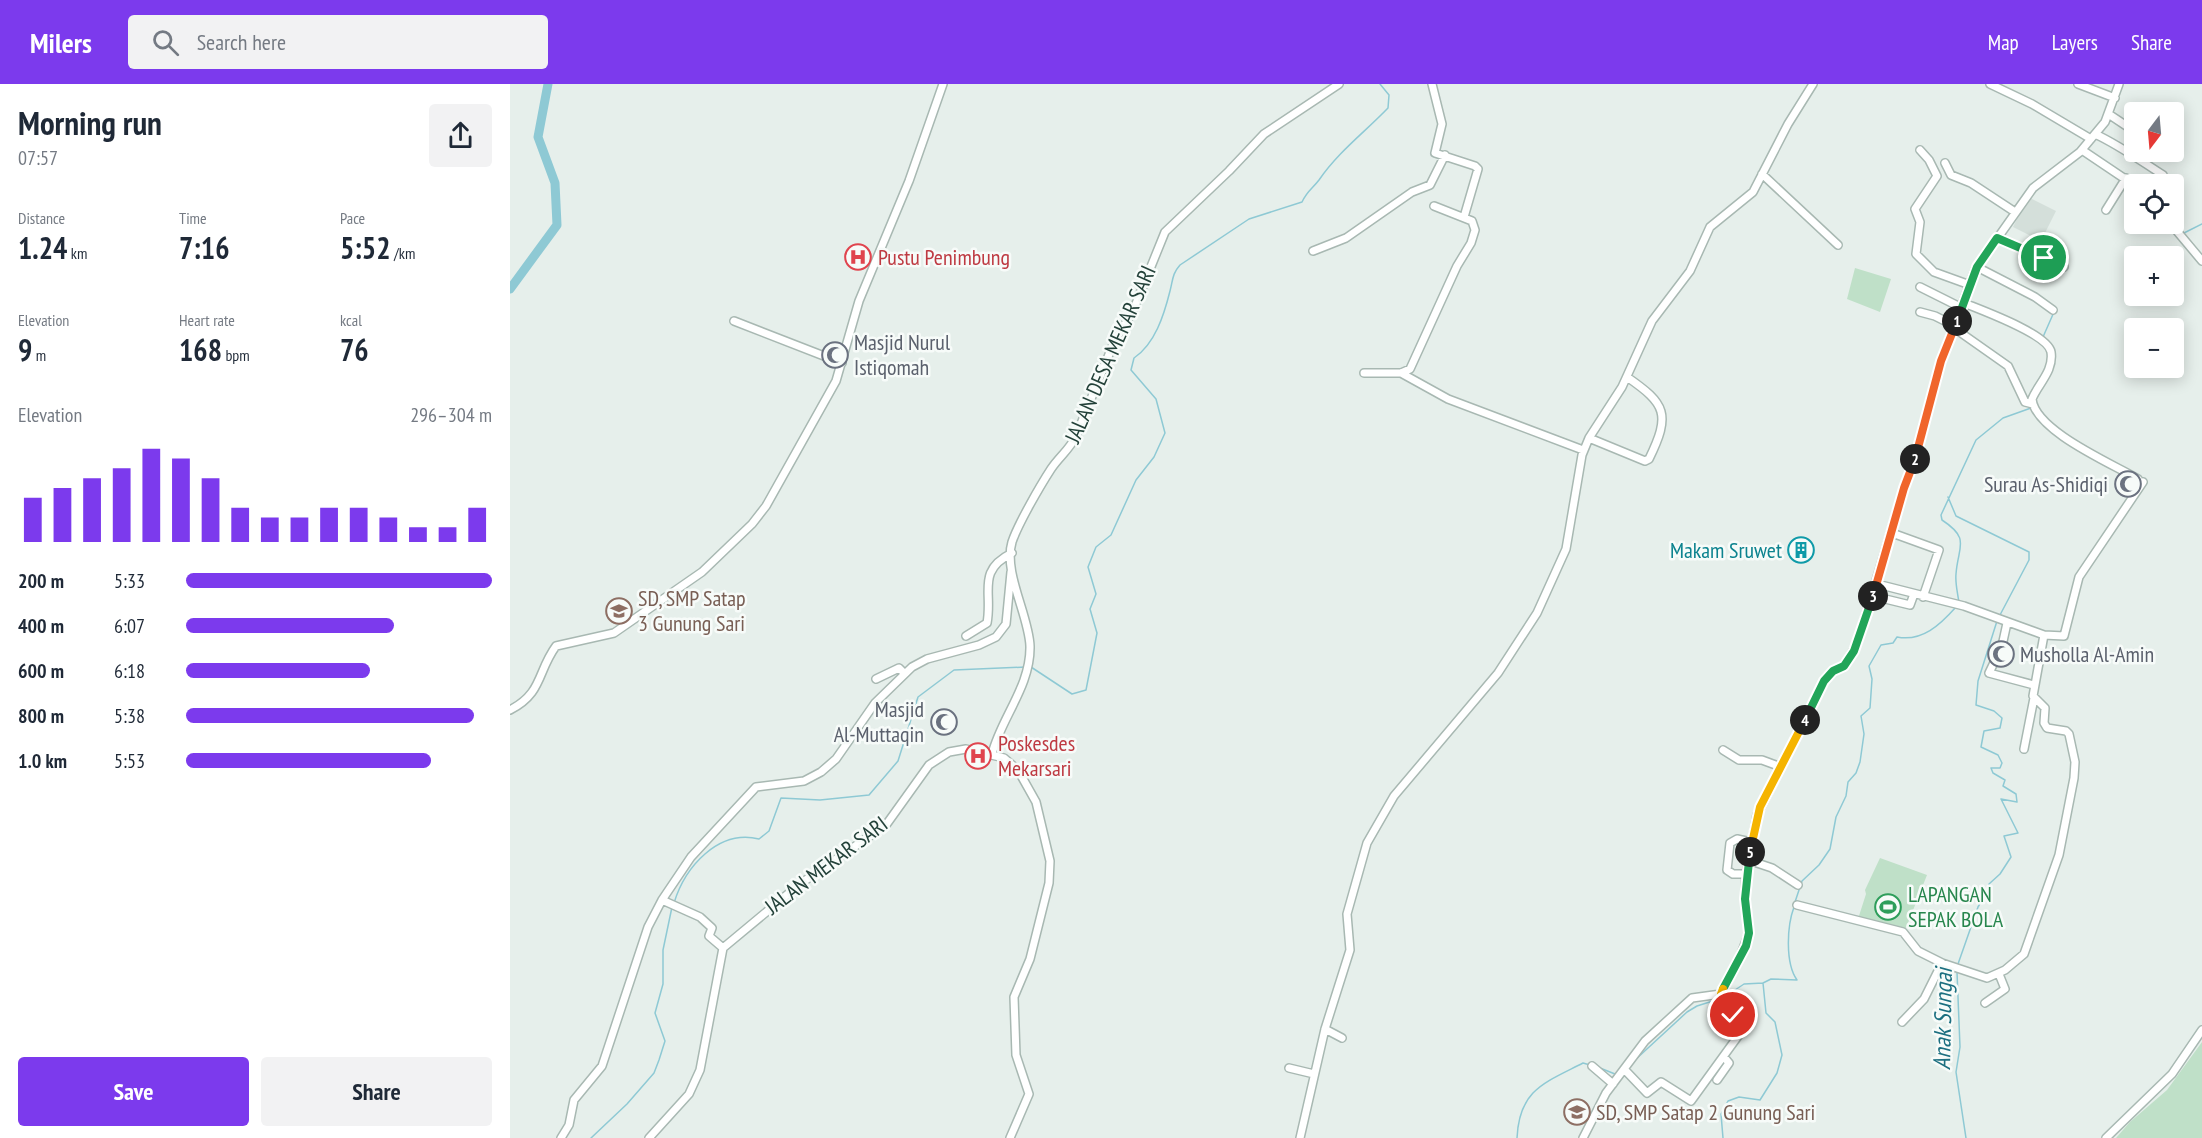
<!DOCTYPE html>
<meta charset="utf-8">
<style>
body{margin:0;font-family:"PT Sans Narrow",sans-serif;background:#f2f2f3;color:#1f2937;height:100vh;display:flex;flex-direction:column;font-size:22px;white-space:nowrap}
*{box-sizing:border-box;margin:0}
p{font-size:20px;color:#747a83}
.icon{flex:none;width:33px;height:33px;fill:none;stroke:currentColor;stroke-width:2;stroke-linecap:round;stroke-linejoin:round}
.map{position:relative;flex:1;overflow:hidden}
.side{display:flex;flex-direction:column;background:#fff;width:510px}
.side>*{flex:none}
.needle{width:39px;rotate:196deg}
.buttons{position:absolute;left:1614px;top:18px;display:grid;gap:12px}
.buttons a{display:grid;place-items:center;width:60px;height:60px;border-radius:6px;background:#fff;box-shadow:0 3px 15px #0003;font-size:30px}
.pin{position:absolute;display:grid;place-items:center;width:51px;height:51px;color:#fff;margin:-26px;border:3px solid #fff;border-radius:50%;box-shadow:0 2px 6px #0007}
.km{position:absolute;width:30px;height:30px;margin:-15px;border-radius:50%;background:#222;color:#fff;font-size:16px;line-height:30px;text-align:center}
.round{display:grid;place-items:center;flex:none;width:63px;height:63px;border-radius:6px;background:#f2f2f3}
.head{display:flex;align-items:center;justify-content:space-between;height:102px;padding:0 18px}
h1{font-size:33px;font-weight:700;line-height:45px}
.figures{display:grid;grid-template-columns:repeat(3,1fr);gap:9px;height:102px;padding:6px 18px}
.figures div{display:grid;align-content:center}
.figures b{font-size:30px;font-weight:700}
.figures small{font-size:16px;font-weight:400}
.figures p{font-size:16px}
.chart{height:168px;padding:12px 18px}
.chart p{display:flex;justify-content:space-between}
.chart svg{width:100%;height:108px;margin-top:6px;stroke:#7c3aed;stroke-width:6}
.action{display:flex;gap:12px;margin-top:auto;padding:12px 18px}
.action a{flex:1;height:69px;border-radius:6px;background:#7c3aed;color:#fff;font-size:24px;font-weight:700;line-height:69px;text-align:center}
.action a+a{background:#f2f2f3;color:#1f2937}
ul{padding:0 18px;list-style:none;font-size:20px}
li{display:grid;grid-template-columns:96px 72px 1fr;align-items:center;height:45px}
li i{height:15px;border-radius:8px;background:#7c3aed}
header{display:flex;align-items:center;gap:36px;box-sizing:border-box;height:84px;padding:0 30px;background:#7c3aed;color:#fff}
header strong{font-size:28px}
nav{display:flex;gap:33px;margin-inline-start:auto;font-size:21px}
.search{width:420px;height:54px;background:#f2f2f3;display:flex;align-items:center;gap:15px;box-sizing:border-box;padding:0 21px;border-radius:6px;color:#747a83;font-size:22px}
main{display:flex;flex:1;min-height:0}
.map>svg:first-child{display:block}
.built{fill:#d4dfda}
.green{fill:#bfe0c8}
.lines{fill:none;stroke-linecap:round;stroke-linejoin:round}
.stream{stroke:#8ec9d4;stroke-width:1.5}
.river{stroke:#8ec9d4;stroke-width:9}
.minor-casing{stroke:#a8b8b2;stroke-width:10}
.minor{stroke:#fff;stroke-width:7}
.split-1-casing{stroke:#fff;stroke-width:12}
.split-2-casing{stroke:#fff;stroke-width:12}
.split-3-casing{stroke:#fff;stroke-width:12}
.split-4-casing{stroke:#fff;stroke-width:12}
.split-5-casing{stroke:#fff;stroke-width:12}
.split-6-casing{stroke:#fff;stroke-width:12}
.split-7-casing{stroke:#fff;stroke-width:12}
.split-1{stroke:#22a559;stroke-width:8}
.split-2{stroke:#f0652b;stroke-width:8}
.split-3{stroke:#f0652b;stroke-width:8}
.split-4{stroke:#22a559;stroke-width:8}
.split-5{stroke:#f5b400;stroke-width:8}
.split-6{stroke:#22a559;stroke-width:8}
.split-7{stroke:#f5b400;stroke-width:8}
.labels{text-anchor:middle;stroke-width:5;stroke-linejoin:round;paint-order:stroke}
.health-label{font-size:22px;fill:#be3a42;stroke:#f7fbf9;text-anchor:start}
.worship-label{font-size:22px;fill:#5b616d;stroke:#f7fbf9;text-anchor:start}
.street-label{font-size:22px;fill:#24423a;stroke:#f7fbf9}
.culture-label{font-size:22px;fill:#0d838f;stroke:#f7fbf9;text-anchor:end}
.education-label{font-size:22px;fill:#785e54;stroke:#f7fbf9;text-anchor:start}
.leisure-label{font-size:22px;fill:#27864d;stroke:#f7fbf9;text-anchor:start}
.water-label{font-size:24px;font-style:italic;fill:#1c6f80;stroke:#f7fbf9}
</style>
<header>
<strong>Milers</strong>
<div class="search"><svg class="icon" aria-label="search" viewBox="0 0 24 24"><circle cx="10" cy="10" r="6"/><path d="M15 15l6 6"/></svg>Search here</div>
<nav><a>Map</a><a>Layers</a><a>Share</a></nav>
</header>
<main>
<section class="side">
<div class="head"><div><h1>Morning run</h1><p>07:57</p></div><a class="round"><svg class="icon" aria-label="share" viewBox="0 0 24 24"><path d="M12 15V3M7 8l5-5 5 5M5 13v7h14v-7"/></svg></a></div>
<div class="figures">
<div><p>Distance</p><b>1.24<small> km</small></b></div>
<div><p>Time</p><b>7:16</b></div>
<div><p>Pace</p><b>5:52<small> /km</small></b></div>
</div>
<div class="figures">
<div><p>Elevation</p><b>9<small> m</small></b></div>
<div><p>Heart rate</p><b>168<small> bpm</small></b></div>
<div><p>kcal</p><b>76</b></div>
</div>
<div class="chart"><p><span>Elevation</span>296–304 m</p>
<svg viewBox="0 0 160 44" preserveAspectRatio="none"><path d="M5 44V26M15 44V22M25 44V18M35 44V14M45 44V6M55 44V10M65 44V18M75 44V30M85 44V34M95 44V34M105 44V30M115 44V30M125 44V34M135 44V38M145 44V38M155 44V30"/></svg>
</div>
<ul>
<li><b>200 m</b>5:33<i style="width:100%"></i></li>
<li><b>400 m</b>6:07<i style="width:68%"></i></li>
<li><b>600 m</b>6:18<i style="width:60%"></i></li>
<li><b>800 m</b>5:38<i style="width:94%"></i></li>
<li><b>1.0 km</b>5:53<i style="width:80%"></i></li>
</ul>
<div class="action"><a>Save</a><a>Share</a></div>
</section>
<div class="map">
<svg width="1692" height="1054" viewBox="0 0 1692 1054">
<rect width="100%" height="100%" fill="#e6efeb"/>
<path class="built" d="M 1518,113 L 1546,127 L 1531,157 L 1503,143 Z"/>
<path class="green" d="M 1345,184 L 1381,195 L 1370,228 L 1337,215 Z
M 1370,774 L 1417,791 L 1394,849 L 1348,835 L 1356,810 L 1355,806 Z
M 1692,958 L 1692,1054 L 1606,1054 L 1620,1038 L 1657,1006 Z"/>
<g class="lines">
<path class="stream" d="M 1672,150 L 1692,140
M 1533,253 L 1544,228
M 1438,413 L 1446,432 L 1519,468 L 1519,476 L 1490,531
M 1449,519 C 1448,510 1445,500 1446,490 C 1448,462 1461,455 1432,436 L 1431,431 L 1466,356 L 1493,334 L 1521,324
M 521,583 L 562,610 L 576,606 L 587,549 L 580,525 L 586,510 L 578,483 L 586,463 L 601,451 L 626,396 L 644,373 L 655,349 L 646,315 L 621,286 L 624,274 C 645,260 654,231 660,207 C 663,196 662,190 670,181 L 739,135 L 792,118 C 797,107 803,104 809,96 C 828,68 855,48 878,24 L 879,11 L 870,0
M 1285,818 L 1292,797 L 1309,781 L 1320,765 L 1326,733 L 1336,712 L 1338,698 L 1346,689 L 1350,678 L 1354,650 L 1351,632 L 1360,624 L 1362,595 L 1359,582 L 1371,561 L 1383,559 L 1387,553 C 1412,558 1430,541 1446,523
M 164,819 C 175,783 208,745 249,755 L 259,747 L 271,714 L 310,716 L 359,711 L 388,677 L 408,613 L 444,586 L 516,583
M 1448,880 L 1468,823 L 1478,806 L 1479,800 L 1490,790 L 1501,773 L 1494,752 L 1508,749 L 1491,715 L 1507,718 L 1506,710 L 1493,702 L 1495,696 L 1483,689 L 1481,684 L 1490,684 L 1492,679 L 1488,671 L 1471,663 L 1474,647 L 1490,644 L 1492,634 L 1484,627 L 1466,621 L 1468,597 L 1487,537
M 1447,888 L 1450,963 L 1446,988 L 1456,1054
M 1216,912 L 1234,900 L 1253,899
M 1125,976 L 1177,928 L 1187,922 L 1209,915
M 1090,984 L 1105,990
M 81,1054 L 117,1020 L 144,989 L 149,976 L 155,957 L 145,929 L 153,900 L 153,866 L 162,823
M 1007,1054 C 1009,1006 1034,999 1073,979 L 1080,981
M 1213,1054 L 1211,1030 L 1218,1017 L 1229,1013 L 1250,1016 L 1267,989 L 1272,971 L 1265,938 L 1256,929 L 1253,899 L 1261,895 L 1287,896 C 1275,879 1277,842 1284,823"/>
<path class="river" d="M 0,205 L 47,141 L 45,99 L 28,53 L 38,0"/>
<g class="minor-casing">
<path id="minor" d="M 922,0 L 932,40 L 925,69 L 965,82 L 968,85 L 954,133
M 1480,0 L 1522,20 L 1581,55
M 1568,0 L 1605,14
M 1600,31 L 1624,47
M 1585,50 C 1609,61 1631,77 1653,91
M 1410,66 L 1419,76 L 1427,92 L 1405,125 L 1410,138 L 1406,170 L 1424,188 L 1460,201
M 1572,66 L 1624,101
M 1661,68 L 1668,72
M 1435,79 L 1441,91 L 1461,99 L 1505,128
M 1252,90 L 1328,161
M 1596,126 L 1616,94
M 1661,140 L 1692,177
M 1487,154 L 1554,183
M 803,167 L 836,154 L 902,108 L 920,101 L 935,71
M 1467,183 L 1525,213 L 1543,226
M 1410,203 L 1452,224
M 1454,219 C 1471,226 1538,250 1541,268 C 1544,287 1528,300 1522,315 C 1525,347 1603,380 1628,395
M 1410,228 L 1425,232 L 1445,242
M 224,237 L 332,279
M 1444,244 L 1498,282 L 1515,318 L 1523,320
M 854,289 L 891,289 L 900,285 L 947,182 L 961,159 L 965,146 L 962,137 L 924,122
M 891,289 L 938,315 L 1073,366
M 1079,354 L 1135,377 L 1139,375 C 1161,330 1156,320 1117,293
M 1382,449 L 1429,466 L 1413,513
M 1363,512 L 1400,521 L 1404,510
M 1497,539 L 1492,562 L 1479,589 L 1524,601
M 1534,551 L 1554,552 L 1569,493 L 1633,398
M 456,552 L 477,539 C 483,508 466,487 502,469
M 366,595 L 389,584 L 394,589
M 0,626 C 33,609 27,588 46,562 L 104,549 L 192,488 L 242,440 L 256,422 L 326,297 L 349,217 L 399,97 L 433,0
M 1514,665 L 1524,614
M 1213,666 L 1229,676 L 1252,676 L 1271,683
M 482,670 C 491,634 521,602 520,562 C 519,532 493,488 502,458 C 508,440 530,402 541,385 C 549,373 560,365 566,352 L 604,258 L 623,227 L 655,148 L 719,87 L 754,50 L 829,0
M 1238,776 L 1262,784 L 1288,801
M 1236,790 L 1223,790 L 1217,786 L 1220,759 L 1227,755 L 1241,758
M 1287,821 L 1393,848 L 1408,867 L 1432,879 L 1477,894 L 1495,886 L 1514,870 L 1549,771 L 1564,694 L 1565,678 L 1559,650 L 1556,647 L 1537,644 L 1534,639 L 1535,624 L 1523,612 L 1534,551 L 1454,522 L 1367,500
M 213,864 L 199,852 L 202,844 L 190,833 L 152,816 L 181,773 L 246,703 L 294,697 L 311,688 L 326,675 L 365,619 L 402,583 L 417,575 L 469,561 L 486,553 L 496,540 L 501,488
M 1475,919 L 1495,905 L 1489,890
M 1392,938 L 1414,915 L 1432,879
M 815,945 L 832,954
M 1082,982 L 1103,1000
M 779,984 L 804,990
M 1114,985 L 1137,1009 L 1151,998 L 1181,1017 L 1231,948 L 1231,942 L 1211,910
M 1207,996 L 1219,979 L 1214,973
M 51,1054 L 59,1041 L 64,1016 L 92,982 L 138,843 L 152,816
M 139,1054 L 179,1010 L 190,986 L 213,864 L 290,800 L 376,741 L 419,681 L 439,668 L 456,665 L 494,674 L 508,686 L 526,718 L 540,777 L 539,799 L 520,875 L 504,913 L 506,971 L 519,1010 L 500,1054
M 790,1054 L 815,945 L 840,866 L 837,830 L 857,759 L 884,712 L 988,589 L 1027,529 L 1056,465 L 1072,371 L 1079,354 L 1112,303 L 1142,237 L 1180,187 L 1200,143 L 1243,108 L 1278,40 L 1303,0
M 1073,1054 L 1096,1009 L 1135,957 L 1182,914 L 1211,910 L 1228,878 L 1239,849 L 1235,815 L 1236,790 L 1247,731 L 1314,597 L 1323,587 L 1334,582 L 1347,560 L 1394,404 L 1404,378 L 1431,277 L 1465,186 L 1523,104 L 1570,68 L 1595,38 L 1609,0
M 1596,1054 L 1662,990 L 1692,946"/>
</g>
<use href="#minor" class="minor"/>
</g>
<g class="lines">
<g class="split-1-casing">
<path id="split-1" d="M 1447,237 L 1467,183 L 1487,154 L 1534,174"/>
</g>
<g class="split-2-casing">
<path id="split-2" d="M 1405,375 L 1431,277 L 1447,237"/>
</g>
<g class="split-3-casing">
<path id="split-3" d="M 1363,512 L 1394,404 L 1405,375"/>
</g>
<g class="split-4-casing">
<path id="split-4" d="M 1295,636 L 1314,597 L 1323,587 L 1334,582 L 1344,567 L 1363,512"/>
</g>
<g class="split-5-casing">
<path id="split-5" d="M 1240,768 L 1250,723 L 1295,636"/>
</g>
<g class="split-6-casing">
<path id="split-6" d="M 1213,905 L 1236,862 L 1239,849 L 1235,815 L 1240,768"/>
</g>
<g class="split-7-casing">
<path id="split-7" d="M 1213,905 L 1211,910 L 1223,931"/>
</g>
<use href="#split-1" class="split-1"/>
<use href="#split-2" class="split-2"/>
<use href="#split-3" class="split-3"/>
<use href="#split-4" class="split-4"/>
<use href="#split-5" class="split-5"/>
<use href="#split-6" class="split-6"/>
<use href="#split-7" class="split-7"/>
</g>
<defs>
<g id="hospital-ring" transform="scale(1.35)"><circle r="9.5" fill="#f7fbf9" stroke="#e0444e" stroke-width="1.5"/><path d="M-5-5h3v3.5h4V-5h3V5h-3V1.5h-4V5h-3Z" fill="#e0444e"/></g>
<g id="mosque-ring" transform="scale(1.35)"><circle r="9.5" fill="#f7fbf9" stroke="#6b7280" stroke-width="1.5"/><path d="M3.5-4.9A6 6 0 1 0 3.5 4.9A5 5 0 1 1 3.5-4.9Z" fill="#6b7280"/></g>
<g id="building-ring" transform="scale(1.35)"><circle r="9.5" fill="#f7fbf9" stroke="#0f9aa8" stroke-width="1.5"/><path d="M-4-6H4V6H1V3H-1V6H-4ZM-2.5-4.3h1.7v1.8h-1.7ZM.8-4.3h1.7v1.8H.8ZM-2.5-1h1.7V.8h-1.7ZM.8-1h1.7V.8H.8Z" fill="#0f9aa8"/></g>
<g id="school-ring" transform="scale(1.35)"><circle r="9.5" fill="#f7fbf9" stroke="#8d6e63" stroke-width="1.5"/><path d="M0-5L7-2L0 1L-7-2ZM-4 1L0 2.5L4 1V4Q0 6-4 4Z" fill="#8d6e63"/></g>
<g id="stadium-ring" transform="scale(1.35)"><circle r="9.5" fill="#f7fbf9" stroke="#2e9e5b" stroke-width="1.5"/><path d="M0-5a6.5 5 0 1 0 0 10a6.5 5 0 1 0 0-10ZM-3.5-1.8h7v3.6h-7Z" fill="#2e9e5b"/></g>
</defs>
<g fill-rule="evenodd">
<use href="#hospital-ring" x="348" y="173"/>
<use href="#mosque-ring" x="325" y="271"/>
<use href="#mosque-ring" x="1618" y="400"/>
<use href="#building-ring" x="1291" y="466"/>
<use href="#school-ring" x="109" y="527"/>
<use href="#mosque-ring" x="1491" y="570"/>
<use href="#mosque-ring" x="434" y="638"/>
<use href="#hospital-ring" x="468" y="672"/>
<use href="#stadium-ring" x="1378" y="823"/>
<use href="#school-ring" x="1067" y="1028"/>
</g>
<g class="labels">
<g class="health-label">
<text x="368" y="181">Pustu Penimbung</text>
<text x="488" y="667">Poskesdes<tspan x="488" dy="25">Mekarsari</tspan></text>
</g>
<g class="worship-label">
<text x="344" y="266">Masjid Nurul<tspan x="344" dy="25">Istiqomah</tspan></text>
<text x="1598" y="408" text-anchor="end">Surau As-Shidiqi</text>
<text x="1510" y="578">Musholla Al-Amin</text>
<text x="414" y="633" text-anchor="end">Masjid<tspan x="414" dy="25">Al-Muttaqin</tspan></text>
</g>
<g class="street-label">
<text transform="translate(600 270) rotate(-66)" y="8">JALAN DESA MEKAR SARI</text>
<text transform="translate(316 781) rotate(-37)" y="8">JALAN MEKAR SARI</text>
</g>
<g class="culture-label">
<text x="1272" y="474">Makam Sruwet</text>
</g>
<g class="education-label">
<text x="128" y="522">SD, SMP Satap<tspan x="128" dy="25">3 Gunung Sari</tspan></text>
<text x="1086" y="1036">SD, SMP Satap 2 Gunung Sari</text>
</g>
<g class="leisure-label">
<text x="1398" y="818">LAPANGAN<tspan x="1398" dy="25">SEPAK BOLA</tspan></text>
</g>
<g class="water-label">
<text transform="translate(1433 935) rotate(-89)" y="8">Anak Sungai</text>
</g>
</g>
</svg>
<div class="buttons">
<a><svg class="needle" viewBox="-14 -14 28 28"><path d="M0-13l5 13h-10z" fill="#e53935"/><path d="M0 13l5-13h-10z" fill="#747a83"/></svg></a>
<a><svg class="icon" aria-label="locate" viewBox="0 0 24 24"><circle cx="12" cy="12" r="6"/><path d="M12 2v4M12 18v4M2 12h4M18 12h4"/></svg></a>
<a>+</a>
<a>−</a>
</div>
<div class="pin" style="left:1534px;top:174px;background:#1e9e55"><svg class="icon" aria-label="arrive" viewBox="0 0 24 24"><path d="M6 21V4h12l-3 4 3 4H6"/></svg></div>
<div class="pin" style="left:1223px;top:931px;background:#d93025"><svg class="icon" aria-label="check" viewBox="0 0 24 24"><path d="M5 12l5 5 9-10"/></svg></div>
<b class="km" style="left:1447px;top:237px">1</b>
<b class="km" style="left:1405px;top:375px">2</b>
<b class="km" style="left:1363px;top:512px">3</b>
<b class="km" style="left:1295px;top:636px">4</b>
<b class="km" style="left:1240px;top:768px">5</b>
</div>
</main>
